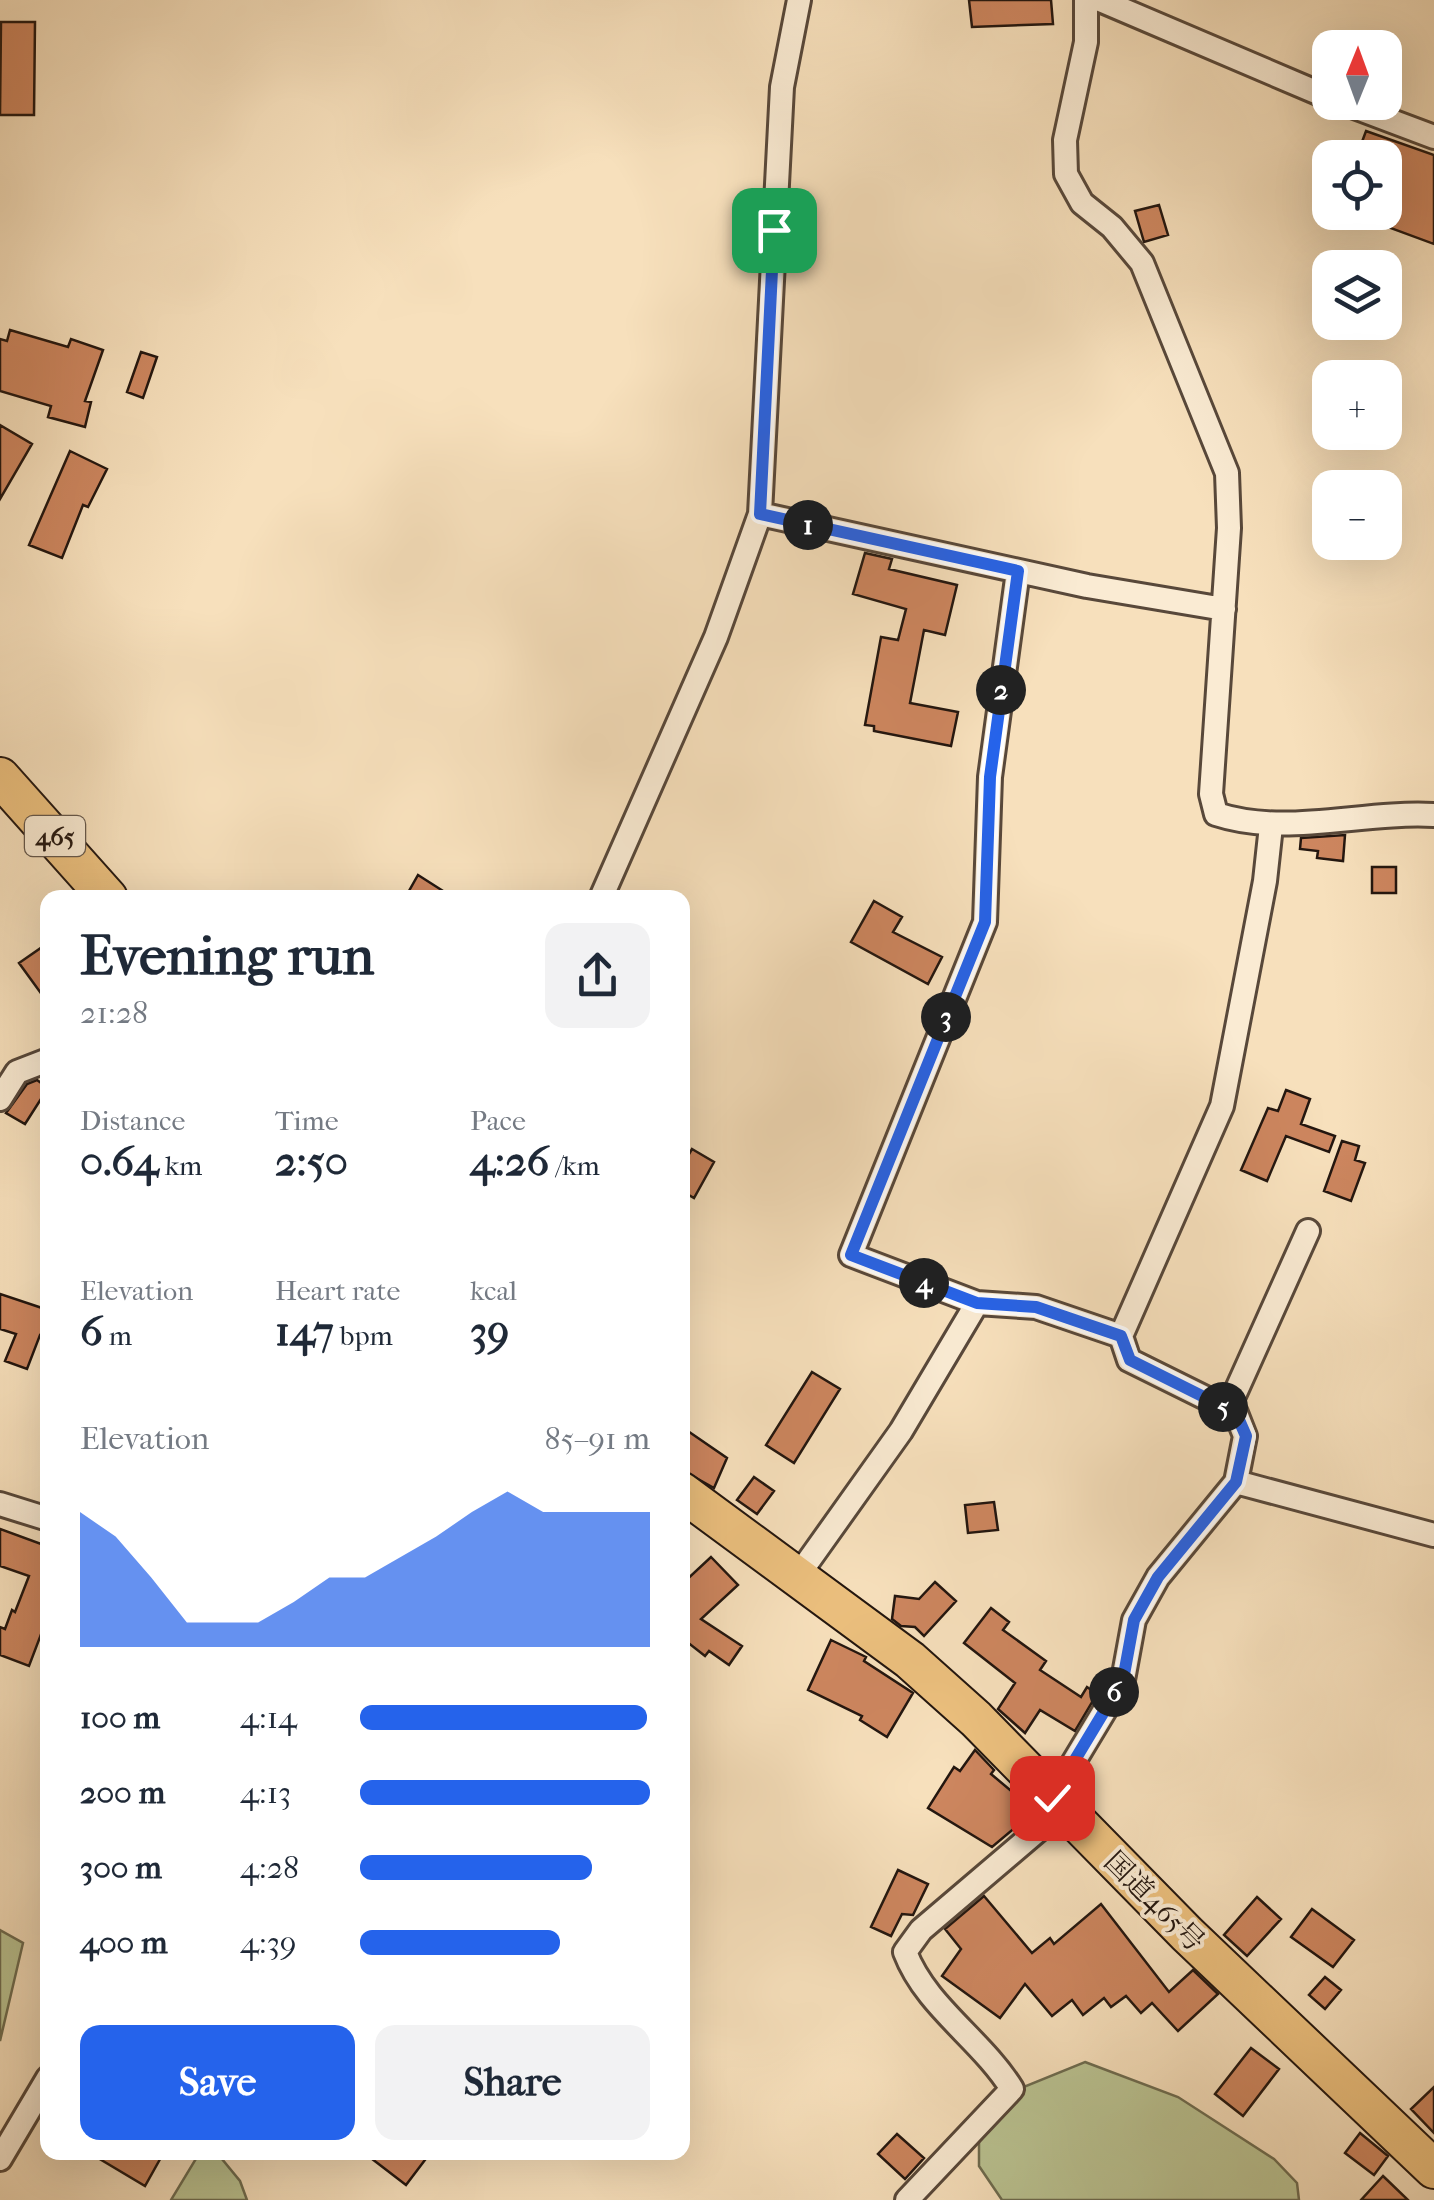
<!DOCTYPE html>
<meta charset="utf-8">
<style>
body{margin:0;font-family:"IM FELL French Canon","Noto Serif JP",serif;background:#f2f2f3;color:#1f2937;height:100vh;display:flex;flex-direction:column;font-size:38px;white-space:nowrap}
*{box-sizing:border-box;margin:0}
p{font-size:32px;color:#747a83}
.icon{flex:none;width:55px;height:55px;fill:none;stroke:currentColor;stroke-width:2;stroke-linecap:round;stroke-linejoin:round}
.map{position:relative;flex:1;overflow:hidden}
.details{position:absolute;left:40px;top:890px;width:650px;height:1270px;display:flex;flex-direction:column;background:#fff;border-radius:20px;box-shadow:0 10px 40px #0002}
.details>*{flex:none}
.needle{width:65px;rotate:1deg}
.controls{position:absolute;left:1312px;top:30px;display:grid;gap:20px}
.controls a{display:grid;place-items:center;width:90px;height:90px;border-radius:20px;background:#fff;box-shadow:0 10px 40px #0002;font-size:50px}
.pin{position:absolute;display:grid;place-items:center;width:85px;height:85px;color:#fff;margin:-42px;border-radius:20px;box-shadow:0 5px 15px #0006}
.km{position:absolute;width:50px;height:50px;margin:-25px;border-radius:50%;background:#222;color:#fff;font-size:28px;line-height:50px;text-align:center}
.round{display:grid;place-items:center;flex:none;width:105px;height:105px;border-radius:20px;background:#f2f2f3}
.overview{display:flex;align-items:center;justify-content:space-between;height:170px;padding:0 40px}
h1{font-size:55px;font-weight:800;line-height:75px}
.metrics{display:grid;grid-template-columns:repeat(3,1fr);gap:15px;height:170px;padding:10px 40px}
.metrics div{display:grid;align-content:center}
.metrics b{font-size:42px;font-weight:800}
.metrics small{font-size:28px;font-weight:400}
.metrics p{font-size:28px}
.chart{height:280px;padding:20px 40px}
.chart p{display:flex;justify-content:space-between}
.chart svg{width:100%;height:180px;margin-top:10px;fill:#2563eb;opacity:.7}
.cta{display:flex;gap:20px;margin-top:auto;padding:20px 40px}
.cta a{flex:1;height:115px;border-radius:20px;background:#2563eb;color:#fff;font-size:40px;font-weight:800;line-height:115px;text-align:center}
.cta a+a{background:#f2f2f3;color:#1f2937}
ul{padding:0 40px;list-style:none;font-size:32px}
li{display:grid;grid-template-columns:160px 120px 1fr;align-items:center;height:75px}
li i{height:25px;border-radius:12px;background:#2563eb}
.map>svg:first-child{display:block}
.green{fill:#bac392;stroke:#6e6c50;stroke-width:2.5}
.building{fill:#cd865f;stroke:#23160f;stroke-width:2.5}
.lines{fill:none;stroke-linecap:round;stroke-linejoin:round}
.minor-casing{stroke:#58483a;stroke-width:28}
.trunk-casing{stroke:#23160f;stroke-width:42}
.minor{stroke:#faebd3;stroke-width:22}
.trunk{stroke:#ecc07e;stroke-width:38}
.route-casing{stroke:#fff;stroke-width:20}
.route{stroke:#2563eb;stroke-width:12}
.labels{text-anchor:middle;stroke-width:8;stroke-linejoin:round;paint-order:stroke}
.shield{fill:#faebd3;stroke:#64564a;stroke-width:2.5}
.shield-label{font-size:25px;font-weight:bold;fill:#23160f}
.street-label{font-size:28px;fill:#23160f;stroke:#faebd3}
</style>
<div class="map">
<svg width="1434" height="2200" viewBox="0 0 1434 2200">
<rect width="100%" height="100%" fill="#f7e0bc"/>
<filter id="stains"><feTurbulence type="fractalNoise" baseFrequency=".002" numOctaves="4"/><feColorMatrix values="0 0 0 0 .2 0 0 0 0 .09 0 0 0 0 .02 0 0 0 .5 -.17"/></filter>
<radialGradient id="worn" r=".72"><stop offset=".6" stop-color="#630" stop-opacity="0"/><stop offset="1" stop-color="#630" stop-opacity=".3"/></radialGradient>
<path class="green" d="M 0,1930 L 23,1943 L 0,2041 Z
M 1085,2062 L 1178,2097 L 1274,2159 L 1297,2183 L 1299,2200 L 1002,2200 L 979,2166 L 979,2131 L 1021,2088 Z
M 200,2152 L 217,2153 L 240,2181 L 247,2200 L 171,2200 Z"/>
<path class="building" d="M 969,0 L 1051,0 L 1053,24 L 972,27 Z
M 1,22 L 35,22 L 34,115 L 0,115 Z
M 1366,131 L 1434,155 L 1434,244 L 1385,226 L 1385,158 L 1356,158 Z
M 1159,205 L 1168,235 L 1144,242 L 1135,211 Z
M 10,330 L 68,347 L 71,339 L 103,350 L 85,401 L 91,402 L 85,427 L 48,417 L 51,406 L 0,391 L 0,339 L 7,341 Z
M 141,352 L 157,357 L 143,398 L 127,392 Z
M 0,425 L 32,444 L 0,499 Z
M 70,451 L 107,469 L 88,507 L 83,505 L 62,558 L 29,545 Z
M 865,553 L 892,559 L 889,569 L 957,585 L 945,635 L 924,630 L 910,703 L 958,712 L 951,746 L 874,731 L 874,726 L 865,725 L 881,637 L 898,640 L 906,609 L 853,594 Z
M 1345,835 L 1343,861 L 1317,858 L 1318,851 L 1300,849 L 1301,838 Z
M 1372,867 L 1396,867 L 1396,893 L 1372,893 Z
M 418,875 L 454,898 L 405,898 Z
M 874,901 L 902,917 L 893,932 L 942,957 L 928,984 L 851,942 Z
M 48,943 L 48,1003 L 19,963 Z
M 37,1080 L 48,1088 L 25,1124 L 6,1113 L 27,1084 Z
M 1286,1090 L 1310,1099 L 1301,1124 L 1335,1136 L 1329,1152 L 1286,1136 L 1267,1181 L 1241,1170 L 1268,1108 L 1278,1111 Z
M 1342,1141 L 1359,1146 L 1355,1160 L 1365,1163 L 1351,1201 L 1324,1191 Z
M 692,1149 L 714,1162 L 694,1198 L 682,1191 L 682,1166 Z
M 0,1294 L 48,1310 L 48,1338 L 40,1335 L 27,1369 L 5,1361 L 16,1334 L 0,1329 Z
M 812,1372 L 840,1389 L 794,1463 L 766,1445 Z
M 682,1427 L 727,1458 L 714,1488 L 682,1470 Z
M 754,1477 L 774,1491 L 757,1514 L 737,1500 Z
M 994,1502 L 998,1530 L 968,1533 L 965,1505 Z
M 0,1529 L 41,1544 L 48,1534 L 48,1616 L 29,1666 L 0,1655 L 0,1627 L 5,1629 L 12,1610 L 15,1612 L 29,1576 L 0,1566 Z
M 711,1557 L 738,1585 L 701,1619 L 742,1646 L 729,1665 L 709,1651 L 705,1656 L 682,1638 L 682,1584 Z
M 935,1582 L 956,1601 L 924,1636 L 915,1627 L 901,1626 L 892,1619 L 895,1596 L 919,1599 Z
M 991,1608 L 1009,1622 L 1003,1630 L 1046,1661 L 1040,1670 L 1081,1697 L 1087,1687 L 1097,1694 L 1075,1731 L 1040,1710 L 1025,1733 L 998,1709 L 1015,1683 L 964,1643 Z
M 831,1640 L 866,1657 L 864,1661 L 913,1693 L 887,1737 L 860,1720 L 862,1716 L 808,1690 Z
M 975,1750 L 994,1770 L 991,1774 L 1035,1811 L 992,1847 L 928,1808 L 954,1767 L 960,1771 Z
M 898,1870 L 928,1884 L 913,1915 L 902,1914 L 891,1936 L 871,1927 Z
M 984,1896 L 1032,1953 L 1050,1938 L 1054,1944 L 1101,1904 L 1169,1992 L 1193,1970 L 1218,1994 L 1178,2031 L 1152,2003 L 1141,2013 L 1126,1996 L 1111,2007 L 1104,1998 L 1083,2015 L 1072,2000 L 1052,2016 L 1025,1984 L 1000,2018 L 942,1976 L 961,1949 L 945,1929 Z
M 1257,1897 L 1281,1919 L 1247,1956 L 1224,1935 Z
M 1312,1909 L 1354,1940 L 1333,1967 L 1291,1937 Z
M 1325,1977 L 1341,1990 L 1325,2009 L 1309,1995 Z
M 1251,2048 L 1279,2069 L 1243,2116 L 1215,2094 Z
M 1434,2087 L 1434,2133 L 1411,2109 Z
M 1360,2133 L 1388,2156 L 1374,2175 L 1345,2153 Z
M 897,2134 L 924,2158 L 905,2179 L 878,2154 Z
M 88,2152 L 164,2152 L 145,2186 Z
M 363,2152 L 431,2152 L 406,2185 Z
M 1383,2176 L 1408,2200 L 1361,2200 Z"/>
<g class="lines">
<g class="minor-casing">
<path id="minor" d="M 1086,0 L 1086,42 L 1065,140 L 1066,174 L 1082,203 L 1112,227 L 1142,263 L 1227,473 L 1229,528 L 1211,794 L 1216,814 C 1286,837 1361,811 1434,815
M 1100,0 L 1330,98
M 1341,102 L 1434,137
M 760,514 L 1087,586 L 1224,609
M 1018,571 L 990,777 L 985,922 L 851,1255 L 977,1303 L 1036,1307 L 1121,1336
M 601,898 L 716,637 L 760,514 L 782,87 L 799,0
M 0,1099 L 17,1072 L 48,1060
M 1228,1409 L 1308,1231
M 1236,1482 L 1434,1535
M 0,1504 L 48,1519
M 797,1577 L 901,1431 L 977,1303
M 1052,1798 L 1123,1680 L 1134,1620 L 1158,1577 L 1236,1482 L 1245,1436 L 1236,1413 L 1129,1360 L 1121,1336 L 1222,1106 L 1265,881 L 1271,826
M 0,2159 L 48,2078
M 907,2200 L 1012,2089 C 981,2039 926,2007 905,1952 L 921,1930 L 1063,1809"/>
</g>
<g class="trunk-casing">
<path id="trunk" d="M 0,777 L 108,898
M 682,1492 L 910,1660 L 976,1719 L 1187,1934 L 1434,2169"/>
</g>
<use href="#minor" class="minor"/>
<use href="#trunk" class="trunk"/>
</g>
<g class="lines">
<g class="route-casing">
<path id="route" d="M 774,230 L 760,514 L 1018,571 L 990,777 L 985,922 L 851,1255 L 977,1303 L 1036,1307 L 1121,1336 L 1130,1360 L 1236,1413 L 1246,1436 L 1236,1482 L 1158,1577 L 1134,1620 L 1123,1680 L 1052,1798"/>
</g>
<use href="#route" class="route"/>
</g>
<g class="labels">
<rect class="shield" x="25" y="816" width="60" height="40" rx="8"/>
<g class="shield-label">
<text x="55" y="845">465</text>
</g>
<g class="street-label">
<text transform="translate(1155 1901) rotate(45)" y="10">国道465号</text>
</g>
</g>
<rect width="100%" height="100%" filter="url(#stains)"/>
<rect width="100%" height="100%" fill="url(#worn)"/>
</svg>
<div class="controls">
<a><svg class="needle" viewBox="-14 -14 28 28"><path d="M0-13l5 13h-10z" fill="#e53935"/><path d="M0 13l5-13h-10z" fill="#747a83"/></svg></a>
<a><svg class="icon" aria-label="locate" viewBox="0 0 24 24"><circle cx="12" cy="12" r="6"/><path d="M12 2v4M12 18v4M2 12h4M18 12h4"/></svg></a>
<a><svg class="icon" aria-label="layers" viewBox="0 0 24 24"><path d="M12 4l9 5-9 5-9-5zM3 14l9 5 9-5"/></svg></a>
<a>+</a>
<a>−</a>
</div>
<div class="pin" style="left:774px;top:230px;background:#1e9e55"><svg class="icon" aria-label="arrive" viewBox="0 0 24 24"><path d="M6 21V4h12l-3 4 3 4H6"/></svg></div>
<div class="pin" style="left:1052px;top:1798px;background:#d93025"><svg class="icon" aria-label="check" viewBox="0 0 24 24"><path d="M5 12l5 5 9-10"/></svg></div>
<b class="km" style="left:808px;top:525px">1</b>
<b class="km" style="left:1001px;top:690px">2</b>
<b class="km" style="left:946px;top:1017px">3</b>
<b class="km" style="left:924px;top:1283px">4</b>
<b class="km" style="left:1223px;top:1407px">5</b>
<b class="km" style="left:1114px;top:1692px">6</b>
<section class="details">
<div class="overview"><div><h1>Evening run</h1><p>21:28</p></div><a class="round"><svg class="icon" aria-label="share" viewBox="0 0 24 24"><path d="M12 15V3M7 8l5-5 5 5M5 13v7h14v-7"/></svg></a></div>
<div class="metrics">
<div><p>Distance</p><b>0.64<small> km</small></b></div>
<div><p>Time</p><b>2:50</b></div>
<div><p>Pace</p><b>4:26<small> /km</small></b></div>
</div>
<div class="metrics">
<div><p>Elevation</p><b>6<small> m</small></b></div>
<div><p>Heart rate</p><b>147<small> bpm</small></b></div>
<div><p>kcal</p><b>39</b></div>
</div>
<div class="chart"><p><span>Elevation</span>85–91 m</p>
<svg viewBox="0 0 160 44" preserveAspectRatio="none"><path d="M0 44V11L10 17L20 27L30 38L40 38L50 38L60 33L70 27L80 27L90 22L100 17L110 11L120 6L130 11L140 11L150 11L160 11V44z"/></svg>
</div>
<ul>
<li><b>100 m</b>4:14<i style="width:99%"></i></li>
<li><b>200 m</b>4:13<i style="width:100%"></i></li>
<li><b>300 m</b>4:28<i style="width:80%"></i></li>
<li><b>400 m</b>4:39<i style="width:69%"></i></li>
</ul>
<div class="cta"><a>Save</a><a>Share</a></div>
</section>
</div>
